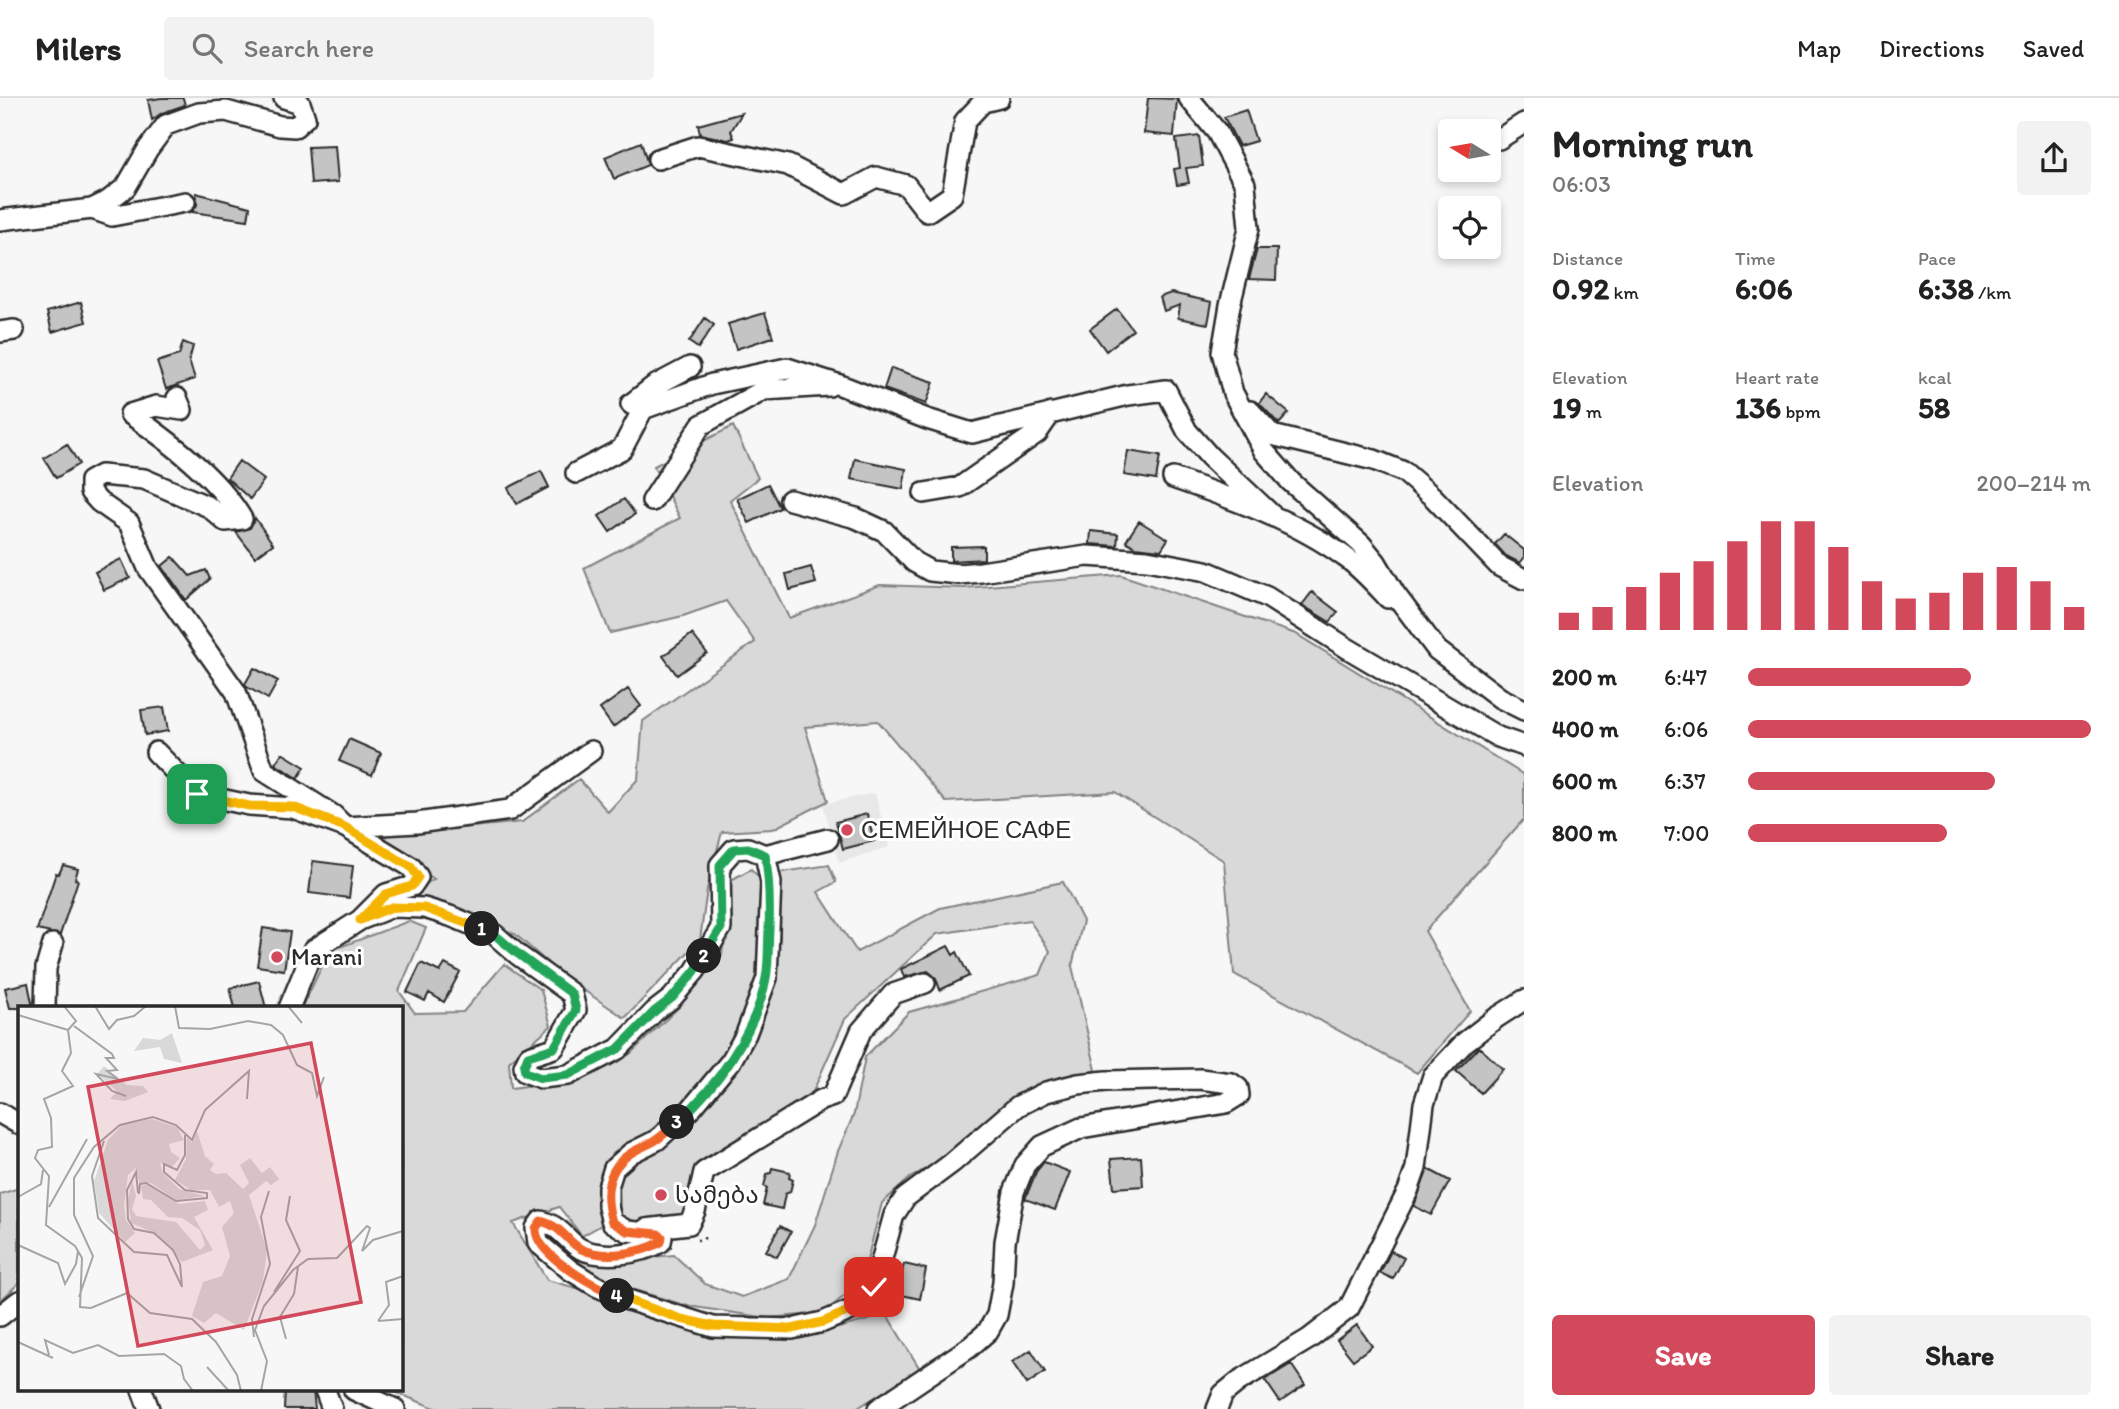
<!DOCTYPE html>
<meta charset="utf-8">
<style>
body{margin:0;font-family:Itim,"Noto Sans Georgian",sans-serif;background:#f2f2f2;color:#222;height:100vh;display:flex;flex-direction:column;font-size:26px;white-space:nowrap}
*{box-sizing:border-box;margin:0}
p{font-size:23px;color:#767676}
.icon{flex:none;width:38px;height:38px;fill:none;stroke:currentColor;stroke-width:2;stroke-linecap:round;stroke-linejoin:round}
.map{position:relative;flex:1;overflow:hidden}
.sheet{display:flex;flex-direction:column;background:#fff;width:595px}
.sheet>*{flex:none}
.needle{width:46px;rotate:281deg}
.tools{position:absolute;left:1438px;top:21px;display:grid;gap:14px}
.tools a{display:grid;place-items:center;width:63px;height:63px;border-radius:7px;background:#fff;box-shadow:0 4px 10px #0003;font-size:35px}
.pin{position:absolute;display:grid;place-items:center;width:60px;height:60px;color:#fff;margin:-30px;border-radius:14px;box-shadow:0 4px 10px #0006}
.km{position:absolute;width:35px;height:35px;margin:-18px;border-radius:50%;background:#222;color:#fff;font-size:19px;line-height:35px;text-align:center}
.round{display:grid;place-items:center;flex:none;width:74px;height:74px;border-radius:7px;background:#f2f2f2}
.overview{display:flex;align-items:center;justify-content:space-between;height:119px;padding:0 28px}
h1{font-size:38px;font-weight:700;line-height:52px}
.metrics{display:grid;grid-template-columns:repeat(3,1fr);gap:10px;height:119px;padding:7px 28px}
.metrics div{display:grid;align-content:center}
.metrics b{font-size:30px;font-weight:700}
.metrics small{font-size:19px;font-weight:400}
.metrics p{font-size:19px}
.chart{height:196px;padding:14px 28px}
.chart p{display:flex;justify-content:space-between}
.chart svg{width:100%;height:126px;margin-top:7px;stroke:#d1495b;stroke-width:6}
.primary-button{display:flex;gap:14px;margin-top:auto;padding:14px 28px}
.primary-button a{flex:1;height:80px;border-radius:7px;background:#d1495b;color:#fff;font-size:28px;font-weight:700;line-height:80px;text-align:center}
.primary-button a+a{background:#f2f2f2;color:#222}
ul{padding:0 28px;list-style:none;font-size:23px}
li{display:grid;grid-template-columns:112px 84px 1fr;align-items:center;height:52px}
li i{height:18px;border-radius:9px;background:#d1495b}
header{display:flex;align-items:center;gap:42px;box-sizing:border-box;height:98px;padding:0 35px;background:#fff;border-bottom:2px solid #e0e0e0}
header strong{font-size:33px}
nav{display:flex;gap:38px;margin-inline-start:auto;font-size:24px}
.search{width:490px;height:63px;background:#f2f2f2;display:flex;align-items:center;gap:18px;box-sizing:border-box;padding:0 24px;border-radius:7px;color:#767676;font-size:26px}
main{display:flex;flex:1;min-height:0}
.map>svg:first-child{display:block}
.built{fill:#e8e8e8}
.green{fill:#d9d9d9;stroke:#828282;stroke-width:2}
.building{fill:#c4c4c4;stroke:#2b2b2b;stroke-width:2}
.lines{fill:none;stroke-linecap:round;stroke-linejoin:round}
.minor-casing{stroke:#2b2b2b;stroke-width:24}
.path{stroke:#2b2b2b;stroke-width:2.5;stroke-dasharray:2 5;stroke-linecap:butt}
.minor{stroke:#fff;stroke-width:19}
.split-1-casing{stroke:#fff;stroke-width:14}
.split-2-casing{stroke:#fff;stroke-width:14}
.split-3-casing{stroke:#fff;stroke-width:14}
.split-4-casing{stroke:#fff;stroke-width:14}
.split-5-casing{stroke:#fff;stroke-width:14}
.split-1{stroke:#f5b400;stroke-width:9}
.split-2{stroke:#22a559;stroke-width:9}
.split-3{stroke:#22a559;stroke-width:9}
.split-4{stroke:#f0652b;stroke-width:9}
.split-5{stroke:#f5b400;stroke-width:9}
.poi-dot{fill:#d1495b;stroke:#fff;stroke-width:2.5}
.labels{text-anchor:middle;stroke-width:6;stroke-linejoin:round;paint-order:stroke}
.poi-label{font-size:24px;fill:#2b2b2b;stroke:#fff;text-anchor:start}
.inset-road{fill:none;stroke:#a5a5a5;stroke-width:2}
.view{fill:#d1495b;fill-opacity:0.15;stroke:#d1495b;stroke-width:3.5}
.inset-edge{fill:none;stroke:#2b2b2b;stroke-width:3.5}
</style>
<header>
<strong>Milers</strong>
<div class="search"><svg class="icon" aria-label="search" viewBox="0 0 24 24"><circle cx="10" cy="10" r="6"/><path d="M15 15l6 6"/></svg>Search here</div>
<nav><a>Map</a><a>Directions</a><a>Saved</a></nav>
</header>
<main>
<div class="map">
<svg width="1524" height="1311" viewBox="0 0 1524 1311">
<rect width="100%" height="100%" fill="#f7f7f7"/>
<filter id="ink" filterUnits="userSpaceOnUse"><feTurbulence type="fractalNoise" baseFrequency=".0143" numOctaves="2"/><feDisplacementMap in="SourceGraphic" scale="14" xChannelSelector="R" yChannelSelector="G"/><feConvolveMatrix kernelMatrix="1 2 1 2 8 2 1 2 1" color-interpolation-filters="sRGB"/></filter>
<g filter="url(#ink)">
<path class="built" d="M 875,695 L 889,749 L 839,765 L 823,706 Z"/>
<path class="green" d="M 733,328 L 758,380 L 730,402 L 789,520 L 880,487 L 964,490 L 1121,477 L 1296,536 L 1524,677 L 1524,721 L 1425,833 L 1470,913 L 1417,975 L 1234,876 L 1224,763 L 1115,694 L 946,704 L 878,623 L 805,629 L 828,703 L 773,731 L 722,734 L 707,791 L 700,842 L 625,920 L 564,879 L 515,836 L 444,809 L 393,805 L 434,781 L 371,739 L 522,724 L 579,681 L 608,714 L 638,681 L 643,623 L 755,544 L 726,503 L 683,518 L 610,535 L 584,470 L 680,420 L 654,368 Z
M 829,767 L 836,784 L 818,794 L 857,854 L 940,810 L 1063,784 L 1083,823 L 1072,868 L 1096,972 L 1044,989 L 962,1049 L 910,1080 L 882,1105 L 861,1185 L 823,1215 L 768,1220 L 688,1208 L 597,1181 L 575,1162 L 618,1162 L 674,1157 L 705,1186 L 742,1199 L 789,1181 L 815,1127 L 838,1053 L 854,1016 L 865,959 L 909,914 L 1040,877 L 1050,853 L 1029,822 L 937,836 L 845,921 L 812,996 L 712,1077 L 697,1123 L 647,1128 L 620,1118 L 619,1080 L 638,1059 L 669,1046 L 700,1016 L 719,983 L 763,923 L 780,839 L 776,775 Z
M 751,771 L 763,783 L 762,866 L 739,934 L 682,1010 L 613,1059 L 601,1127 L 582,1138 L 559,1109 L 513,1125 L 547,1182 L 591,1194 L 654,1222 L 714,1238 L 798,1241 L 872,1221 L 879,1204 L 920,1271 L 856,1311 L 437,1311 L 390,1292 L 401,1292 L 401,910 L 302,910 L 329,853 L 409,823 L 426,830 L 399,893 L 415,915 L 463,914 L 504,866 L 541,892 L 551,928 L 509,964 L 511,990 L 570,982 L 630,956 L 680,908 L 722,857 L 731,782 Z
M 19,1090 L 19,1185 L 0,1203 L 0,1096 Z"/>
<path class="building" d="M 161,0 L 183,0 L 185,7 L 162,15 L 152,22 L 148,2 Z
M 1148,0 L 1177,1 L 1174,38 L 1144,35 Z
M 1246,12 L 1256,43 L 1239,48 L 1224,19 Z
M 742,15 L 731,33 L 734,40 L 728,42 L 700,36 L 698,27 Z
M 1199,38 L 1203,68 L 1186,70 L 1189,85 L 1177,87 L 1174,71 L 1180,70 L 1176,41 Z
M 641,44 L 648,67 L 614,81 L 605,59 Z
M 335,48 L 338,84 L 311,86 L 308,49 Z
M 196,95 L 250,109 L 248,122 L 192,114 L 197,107 Z
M 1257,151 L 1277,151 L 1276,182 L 1249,181 Z
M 1171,195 L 1212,204 L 1208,226 L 1178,220 L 1180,207 L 1164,213 L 1160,199 Z
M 81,204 L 86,224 L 52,234 L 47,214 Z
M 1117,211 L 1133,232 L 1106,253 L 1090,231 Z
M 765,215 L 773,239 L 736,251 L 728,226 Z
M 705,220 L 714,227 L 698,250 L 689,244 Z
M 183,244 L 193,248 L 189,263 L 195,281 L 166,291 L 157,264 L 179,257 Z
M 891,270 L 934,284 L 926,306 L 884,291 Z
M 1266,296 L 1289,315 L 1279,326 L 1259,305 Z
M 67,346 L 79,366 L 56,380 L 44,360 Z
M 1128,353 L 1160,358 L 1156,382 L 1124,377 Z
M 855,361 L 906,371 L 903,391 L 851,381 Z
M 239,363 L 264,382 L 250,401 L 227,380 Z
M 541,373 L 549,389 L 517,406 L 508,390 Z
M 768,386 L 780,410 L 749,425 L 737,401 Z
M 624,401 L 635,416 L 610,434 L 599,418 Z
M 255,420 L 273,446 L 255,459 L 236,434 L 250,430 Z
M 1139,423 L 1168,441 L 1161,452 L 1135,449 L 1126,443 Z
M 1091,433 L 1118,436 L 1117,448 L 1090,446 Z
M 1504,436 L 1524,452 L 1524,460 L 1520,465 L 1506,458 L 1495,446 Z
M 984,448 L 984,461 L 951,463 L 951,449 Z
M 173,459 L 190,478 L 206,472 L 210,481 L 186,502 L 162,468 Z
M 121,461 L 130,480 L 104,492 L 95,474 Z
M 811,469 L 816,485 L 790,492 L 786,476 Z
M 1312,494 L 1338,514 L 1330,524 L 1302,507 Z
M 692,536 L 707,555 L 677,577 L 663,558 Z
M 254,570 L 278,583 L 268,601 L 247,589 L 245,586 Z
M 628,591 L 641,608 L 613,629 L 600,611 Z
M 164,609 L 168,633 L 145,637 L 141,612 Z
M 349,641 L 381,655 L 372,677 L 339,663 Z
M 282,655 L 305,669 L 298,680 L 275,666 Z
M 867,716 L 874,743 L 843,751 L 836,724 Z
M 313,763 L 353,768 L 349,800 L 309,795 Z
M 63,767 L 78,771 L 75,781 L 78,782 L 60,837 L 37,832 L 56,775 L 59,776 Z
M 263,830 L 290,834 L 284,872 L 257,868 Z
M 948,848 L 953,857 L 957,854 L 969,878 L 940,892 L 936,880 L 928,873 L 904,879 L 901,871 Z
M 421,865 L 440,874 L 445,866 L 460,874 L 444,904 L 429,895 L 425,903 L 407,894 Z
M 259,883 L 266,910 L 235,910 L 230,890 Z
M 28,885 L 33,910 L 10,910 L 5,890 Z
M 1479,949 L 1503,971 L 1481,995 L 1456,973 Z
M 1141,1059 L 1143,1088 L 1114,1090 L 1111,1061 Z
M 1044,1064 L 1070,1074 L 1055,1112 L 1025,1101 L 1036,1074 Z
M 772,1070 L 790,1074 L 789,1080 L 793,1082 L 790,1094 L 785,1096 L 782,1111 L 763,1107 L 767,1090 L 764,1088 L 767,1076 L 771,1075 Z
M 1428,1071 L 1450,1083 L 1431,1117 L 1414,1108 Z
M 780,1128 L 791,1134 L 777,1159 L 766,1153 Z
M 1391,1153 L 1404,1160 L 1393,1181 L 1380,1175 Z
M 904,1166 L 926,1171 L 920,1201 L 897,1196 Z
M 1357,1227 L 1372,1248 L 1353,1262 L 1337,1242 Z
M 1031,1252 L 1045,1274 L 1027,1286 L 1012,1264 Z
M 1291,1266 L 1305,1287 L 1280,1304 L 1265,1282 Z
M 285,1292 L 313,1292 L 315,1311 L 284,1311 Z"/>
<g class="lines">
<g class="minor-casing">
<path id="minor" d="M 1189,0 L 1217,34 L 1245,86 L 1249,130 L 1230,207 L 1222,254 L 1233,295 L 1264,353 L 1291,384 L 1361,446 L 1376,464 L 1395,496 L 1437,552 L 1500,600 L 1524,612
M 1499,41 L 1524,25
M 658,61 L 698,48 L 788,67 L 844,96 L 876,79 L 906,87 L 927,114 L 952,97 L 965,23 L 983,4 L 999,0
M 92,111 L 112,118 L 185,104
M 0,122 L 92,111 L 108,103 L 126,89 L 148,51 L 166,27 L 199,15 L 226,13 L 280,28 L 295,29 L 305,20 L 300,5 L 284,0
M 0,234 L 14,232
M 177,300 L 182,312 L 156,308 L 130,316 C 168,342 219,381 242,421 L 225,423 L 209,409 L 144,381 L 101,377 L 90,383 L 90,394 L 99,404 L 129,425 L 148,470 L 236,594 L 264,673 L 333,717 L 345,729 L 411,769 L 418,779 L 412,788 L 386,796 L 360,822 L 313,852 L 289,910
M 642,311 L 631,306 L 654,288 L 690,269
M 1250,313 L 1272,337 L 1374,362 L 1404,374 L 1433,399 L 1499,468 L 1524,481
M 576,375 L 622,351 L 643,311 L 712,286 L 787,270 L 840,287 L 927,321 L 972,335 L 1128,297 L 1166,292 L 1187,333 L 1210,359 L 1274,419
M 1173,380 C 1232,401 1295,422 1345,459 C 1361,470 1375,486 1388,500
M 924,395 L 960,389 L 1037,335 L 1051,315
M 790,402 L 856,420 L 884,433 L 914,464 L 930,473 L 959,476 L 981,474 L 1087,458 L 1147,462 L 1206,473 L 1267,499 L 1347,550 L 1498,639 L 1524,648
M 652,403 L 701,327 L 764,292 L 829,288
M 156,654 L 197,696 L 249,707 L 293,710 L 345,729 L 417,725 L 510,712 L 591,653
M 765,757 L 828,741
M 360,822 L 392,809 L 424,810 L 450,818 L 494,836 L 518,857 L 572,896 L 576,912 L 554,950 L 529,958 L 524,968 L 525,974 L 541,980 L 568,977 L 618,951 L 655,913 L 672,900 L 695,873 L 721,830 L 720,767 L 734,751 L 748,750 L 765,757 L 771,784 L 767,880 L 746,936 L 731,963 L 691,1011 L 657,1042 L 631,1055 L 614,1070 L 608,1089 L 608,1109 L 612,1124 L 627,1133 L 658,1136 L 662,1139 L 661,1144 C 641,1156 603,1161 581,1151 C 566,1143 563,1129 541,1123 L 536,1130 L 538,1145 L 570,1172 L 596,1188 L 628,1202 L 713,1229 L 792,1231 L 823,1224 L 858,1209 L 874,1189 L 894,1117 L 905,1100 L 952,1065 L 1018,1008 L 1046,994 L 1078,986 L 1106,983 L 1200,981 L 1231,985 L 1238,990 L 1239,997 L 1226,1005 L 1081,1030 L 1042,1048 L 1025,1067 L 1014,1094 L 1005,1144 L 1003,1185 L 997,1217 L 988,1233 L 970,1249 L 878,1311
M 45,910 L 46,870 L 53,846
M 0,1015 L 19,1026
M 646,1131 L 689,1126 L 695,1113 L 704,1074 L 821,1002 L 833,998 L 861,933 L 893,896 L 925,885
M 0,1218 L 19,1203
M 142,1292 L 149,1311
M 325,1292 L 332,1311
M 354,1292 L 395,1311
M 1217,1311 L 1223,1296 L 1239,1283 L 1309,1241 L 1349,1210 L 1408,1093 L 1416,1070 L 1424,1006 L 1433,978 L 1465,944 L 1496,920 L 1524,902"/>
</g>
<path class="path" d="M 714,1108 L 742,1104
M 697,1142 L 704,1141 L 704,1134"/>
<use href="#minor" class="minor"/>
</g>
</g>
<g class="lines" filter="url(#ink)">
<g class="split-1-casing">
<path id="split-1" d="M 197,696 L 249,708 L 293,709 L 345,729 L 411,769 L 418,779 L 412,788 L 386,796 L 360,822 L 392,809 L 424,810 L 482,831"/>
</g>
<g class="split-2-casing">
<path id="split-2" d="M 482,831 L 494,836 L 518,856 L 572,896 L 576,912 L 554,950 L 528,958 L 524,968 L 525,974 L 541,980 L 568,977 L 618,951 L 655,913 L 672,900 L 695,873 L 704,858"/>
</g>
<g class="split-3-casing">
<path id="split-3" d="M 677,1024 C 716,990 757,932 766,880 C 769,865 768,847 769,832 C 770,806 770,783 765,757 L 748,750 L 734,751 L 720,767 L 721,830 L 704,858"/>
</g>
<g class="split-4-casing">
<path id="split-4" d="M 617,1198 C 595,1188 534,1157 536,1130 L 541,1123 C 563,1129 566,1143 581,1151 C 603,1161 640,1156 661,1144 L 662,1139 L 658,1136 L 627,1133 L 612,1124 C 604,1097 606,1071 631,1055 C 639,1050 648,1047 656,1042 C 664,1037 670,1030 677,1024"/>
</g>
<g class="split-5-casing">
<path id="split-5" d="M 617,1198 L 681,1221 L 713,1228 L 792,1231 L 823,1224 L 858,1209 L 874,1189"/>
</g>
<use href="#split-1" class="split-1"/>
<use href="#split-2" class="split-2"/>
<use href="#split-3" class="split-3"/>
<use href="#split-4" class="split-4"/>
<use href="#split-5" class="split-5"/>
</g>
<g class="poi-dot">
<circle cx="847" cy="732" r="7"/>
<circle cx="277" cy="859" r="7"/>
<circle cx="661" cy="1097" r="7"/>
</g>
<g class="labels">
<g class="poi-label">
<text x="861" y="740">СЕМЕЙНОЕ САФЕ</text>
<text x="291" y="867">Marani</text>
<text x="675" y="1105">სამება</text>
</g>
</g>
<g transform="translate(18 908)">
<rect width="385" height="385" fill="#f7f7f7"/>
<path d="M 154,27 L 164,57 L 146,53 L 142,41 L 116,45 L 125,32 L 142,34 ZM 86,60 L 109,79 L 125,80 L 130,86 L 107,95 L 92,93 L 99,85 L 79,68 ZM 134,113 L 159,121 L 166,134 L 151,138 L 153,146 L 162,152 L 153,162 L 142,157 L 145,167 L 161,183 L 187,190 L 158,194 L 133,177 L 121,177 L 118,162 L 110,169 L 106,200 L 108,214 L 117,227 L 107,236 L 81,207 L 76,175 L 90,134 L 104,119 ZM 179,125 L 187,150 L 196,158 L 192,164 L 198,168 L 208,167 L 225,183 L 231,177 L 222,159 L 232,152 L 244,167 L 252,161 L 261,173 L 253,179 L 248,175 L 231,189 L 249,244 L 245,275 L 226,324 L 198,307 L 186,317 L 174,310 L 185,276 L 204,270 L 212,250 L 204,221 L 216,207 L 212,195 L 201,201 L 192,184 L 173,184 L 157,174 L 168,153 L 169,131 L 174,137 ZM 114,174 L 118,190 L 114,203 L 118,210 L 158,216 L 182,244 L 187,239 L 182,224 L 164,212 L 150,211 L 133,194 L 125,193 L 123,180 L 130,178 L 161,198 L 187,195 L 190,204 L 176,211 L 195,244 L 164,256 L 139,228 L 113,217 L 110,194 Z" fill="#d9d9d9"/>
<path class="inset-road" d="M 46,0 L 58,15 L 50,24M 77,0 L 91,23 L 99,14 L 116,10 L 128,0M 157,0 L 161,22 L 192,23 L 230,15 L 253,19 L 265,29 L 279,59 L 294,67 L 299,90 L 306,71M 270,0 L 284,17M 0,9 L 50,24M 56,20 L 94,48 L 96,52 L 88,52 L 99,64 L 89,65 L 100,73 L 78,68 L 94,85 L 108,90M 50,24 L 53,47 L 44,65 L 55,80 L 26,93 L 33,112 L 34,141 L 20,144 L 17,152 L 31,170 L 28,219 L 57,240 L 64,252 L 62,301 L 73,302 L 109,287 L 132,307 L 174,313 L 198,336 L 219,369 L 223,385M 86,135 L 74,170 L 80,212 L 116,246 L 149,249 L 164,281M 120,187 L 118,166 L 109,184 L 110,213 L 116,223 L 136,227 L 155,244 L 162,258 L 164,281M 121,188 L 122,178 L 128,177 L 158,195 L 189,192 L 189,187 L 167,184 L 146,166 L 146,158 L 159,164 L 167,149 L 167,129M 0,191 L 23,178 L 25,164M 31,201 L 69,133M 0,239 L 40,257 L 47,278 L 58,258 L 60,245M 256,286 L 282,245 L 268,214 L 272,190M 61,291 L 75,250 L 56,209 L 56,172 L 76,141 L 102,119 L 135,111 L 158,119 L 174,134 L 187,104 L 231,65 L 229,93M 360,315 L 371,299 L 368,276 L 385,270M 360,315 L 385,313M 236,331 L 234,313 L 252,258 L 243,211 L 251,185M 268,333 L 262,311 L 276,288 L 280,261M 0,336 L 35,352M 31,349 L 27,334 L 55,347 L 80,339 L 101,350 L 146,348 L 163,360 L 166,373 L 175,385M 189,361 L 211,385M 243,385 L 249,355 L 237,324 L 246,300 L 275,264 L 290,253 L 319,252 L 349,220 L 352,222 L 344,245 L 355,234 L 385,225"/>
<path class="view" d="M 293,37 L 343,296 L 120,340 L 70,81 Z"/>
<rect width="385" height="385" class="inset-edge"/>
</g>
</svg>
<div class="tools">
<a><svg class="needle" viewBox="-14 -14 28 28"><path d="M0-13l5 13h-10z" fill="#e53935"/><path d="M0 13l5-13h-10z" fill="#767676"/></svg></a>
<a><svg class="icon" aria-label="locate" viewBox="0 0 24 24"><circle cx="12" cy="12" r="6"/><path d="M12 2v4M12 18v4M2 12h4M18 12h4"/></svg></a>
</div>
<div class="pin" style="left:197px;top:696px;background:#1e9e55"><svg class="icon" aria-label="arrive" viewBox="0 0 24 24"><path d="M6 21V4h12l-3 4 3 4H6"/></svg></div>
<div class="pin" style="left:874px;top:1189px;background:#d93025"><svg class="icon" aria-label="check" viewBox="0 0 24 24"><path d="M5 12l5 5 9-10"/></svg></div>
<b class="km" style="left:482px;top:831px">1</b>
<b class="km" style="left:704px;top:858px">2</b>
<b class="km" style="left:677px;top:1024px">3</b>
<b class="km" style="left:617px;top:1198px">4</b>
</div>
<section class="sheet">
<div class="overview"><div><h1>Morning run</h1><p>06:03</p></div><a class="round"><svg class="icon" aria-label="share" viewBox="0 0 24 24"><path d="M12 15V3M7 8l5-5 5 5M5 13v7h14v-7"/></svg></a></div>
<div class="metrics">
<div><p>Distance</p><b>0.92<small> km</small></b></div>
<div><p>Time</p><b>6:06</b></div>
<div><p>Pace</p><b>6:38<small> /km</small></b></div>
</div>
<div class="metrics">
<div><p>Elevation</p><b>19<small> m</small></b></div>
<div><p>Heart rate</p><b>136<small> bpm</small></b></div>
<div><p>kcal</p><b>58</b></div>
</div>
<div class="chart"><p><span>Elevation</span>200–214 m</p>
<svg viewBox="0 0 160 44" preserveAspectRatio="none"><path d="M5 44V38M15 44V36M25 44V29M35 44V24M45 44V20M55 44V13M65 44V6M75 44V6M85 44V15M95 44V27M105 44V33M115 44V31M125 44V24M135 44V22M145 44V27M155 44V36"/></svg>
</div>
<ul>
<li><b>200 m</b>6:47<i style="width:65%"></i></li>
<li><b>400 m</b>6:06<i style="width:100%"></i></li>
<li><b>600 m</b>6:37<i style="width:72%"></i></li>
<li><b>800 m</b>7:00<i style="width:58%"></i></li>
</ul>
<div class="primary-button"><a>Save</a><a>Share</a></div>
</section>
</main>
